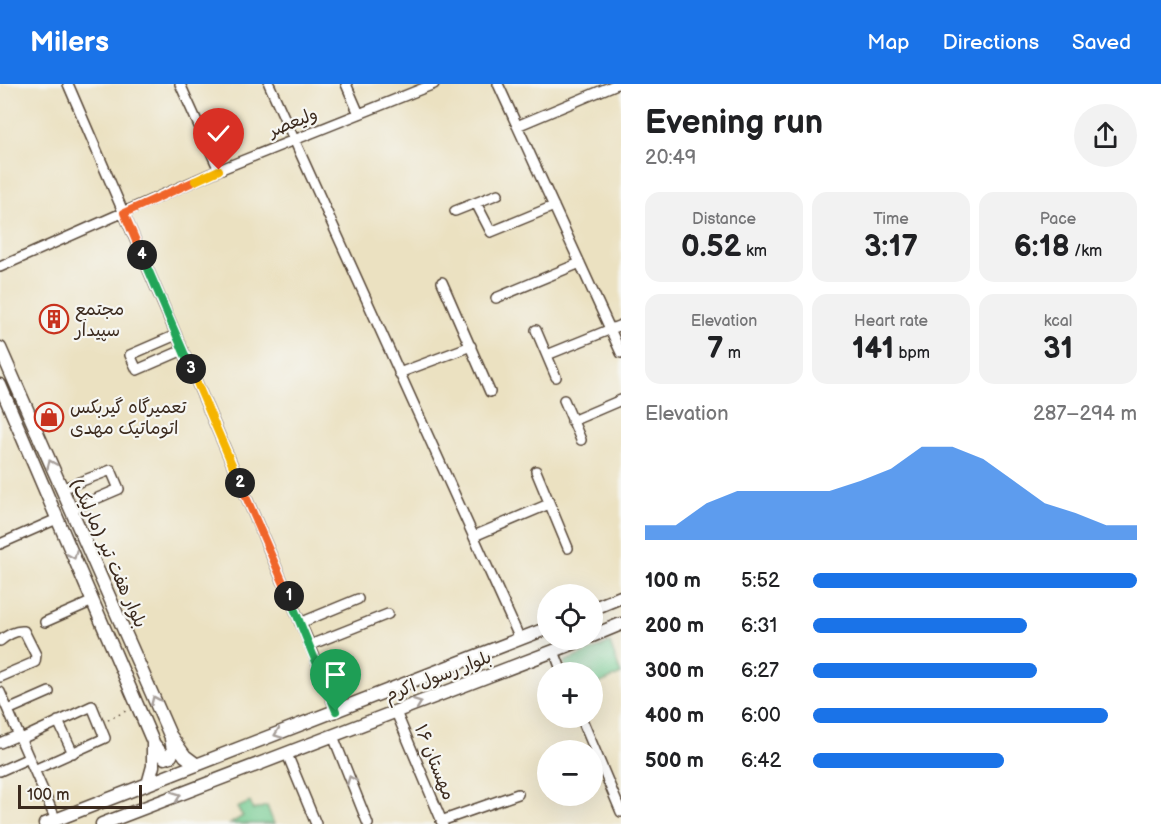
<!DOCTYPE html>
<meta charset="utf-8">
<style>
body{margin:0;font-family:"Balsamiq Sans","Playpen Sans Arabic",sans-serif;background:#f2f2f2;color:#202124;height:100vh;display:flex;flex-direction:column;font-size:22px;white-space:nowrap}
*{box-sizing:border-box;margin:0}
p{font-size:20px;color:#757577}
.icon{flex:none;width:33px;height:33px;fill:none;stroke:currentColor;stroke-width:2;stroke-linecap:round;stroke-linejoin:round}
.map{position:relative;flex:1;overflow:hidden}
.drawer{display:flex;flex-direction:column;background:#fff;width:540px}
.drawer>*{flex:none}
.controls{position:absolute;left:537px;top:500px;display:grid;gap:12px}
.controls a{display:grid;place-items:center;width:66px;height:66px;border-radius:50%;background:#fff;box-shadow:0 6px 24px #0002;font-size:30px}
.scale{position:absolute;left:18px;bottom:15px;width:124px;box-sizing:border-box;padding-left:6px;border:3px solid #3b2a1e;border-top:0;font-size:16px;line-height:21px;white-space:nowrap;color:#3b2a1e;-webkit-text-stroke:4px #f6f6f2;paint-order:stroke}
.pin{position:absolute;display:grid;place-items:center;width:51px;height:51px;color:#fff;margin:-62px -26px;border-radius:50% 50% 50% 0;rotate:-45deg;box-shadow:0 0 6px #0007}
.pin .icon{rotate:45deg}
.km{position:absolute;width:30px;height:30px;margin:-15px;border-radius:50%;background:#222;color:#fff;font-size:16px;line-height:30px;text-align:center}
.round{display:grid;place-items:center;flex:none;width:63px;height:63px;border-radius:32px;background:#f2f2f2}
.headline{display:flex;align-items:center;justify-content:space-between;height:102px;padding:0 24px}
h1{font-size:33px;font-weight:700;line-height:45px}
.metrics{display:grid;grid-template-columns:repeat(3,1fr);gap:9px;height:102px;padding:6px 24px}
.metrics div{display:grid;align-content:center;border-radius:15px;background:#f2f2f2;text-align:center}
.metrics b{font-size:30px;font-weight:700}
.metrics small{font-size:16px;font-weight:400}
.metrics p{font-size:16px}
.chart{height:168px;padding:12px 24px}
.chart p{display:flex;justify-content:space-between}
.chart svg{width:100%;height:108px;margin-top:6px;fill:#1a73e8;opacity:.7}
ul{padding:0 24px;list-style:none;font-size:20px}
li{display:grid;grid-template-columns:96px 72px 1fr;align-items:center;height:45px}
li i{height:15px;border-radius:8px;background:#1a73e8}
header{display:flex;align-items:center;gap:36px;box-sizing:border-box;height:84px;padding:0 30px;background:#1a73e8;color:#fff}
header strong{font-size:28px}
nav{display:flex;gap:33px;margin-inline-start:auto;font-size:21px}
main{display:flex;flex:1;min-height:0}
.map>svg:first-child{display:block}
.green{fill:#74cb91;stroke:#587a58;stroke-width:1.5}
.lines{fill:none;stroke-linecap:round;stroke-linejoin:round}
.minor-casing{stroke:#554536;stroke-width:12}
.major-casing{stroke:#554536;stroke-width:15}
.path{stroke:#554536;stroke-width:1.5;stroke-dasharray:1.5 4.5;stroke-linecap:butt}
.minor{stroke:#fff;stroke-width:9}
.major{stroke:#fff;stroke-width:12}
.oneway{stroke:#a79f9a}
.split-1-casing{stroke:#fff;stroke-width:12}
.split-2-casing{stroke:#fff;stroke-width:12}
.split-3-casing{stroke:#fff;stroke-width:12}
.split-4-casing{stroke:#fff;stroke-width:12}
.split-5-casing{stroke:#fff;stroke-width:12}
.split-6-casing{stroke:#fff;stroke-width:12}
.split-1{stroke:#22a559;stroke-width:8}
.split-2{stroke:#f0652b;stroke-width:8}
.split-3{stroke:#f5b400;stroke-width:8}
.split-4{stroke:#22a559;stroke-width:8}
.split-5{stroke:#f0652b;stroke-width:8}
.split-6{stroke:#f5b400;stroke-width:8}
.labels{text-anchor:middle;stroke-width:4.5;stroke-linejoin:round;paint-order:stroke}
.street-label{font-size:18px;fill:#3b2a1e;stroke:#f6f6f2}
.poi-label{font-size:18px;fill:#3b2a1e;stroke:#f6f6f2;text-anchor:start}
</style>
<header>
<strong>Milers</strong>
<nav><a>Map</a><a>Directions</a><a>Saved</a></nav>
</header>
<main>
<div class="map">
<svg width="621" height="740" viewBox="0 0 621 740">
<rect width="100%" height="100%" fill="#f6f6f2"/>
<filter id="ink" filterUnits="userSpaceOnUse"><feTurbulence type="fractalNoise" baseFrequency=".0167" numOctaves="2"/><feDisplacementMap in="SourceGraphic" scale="12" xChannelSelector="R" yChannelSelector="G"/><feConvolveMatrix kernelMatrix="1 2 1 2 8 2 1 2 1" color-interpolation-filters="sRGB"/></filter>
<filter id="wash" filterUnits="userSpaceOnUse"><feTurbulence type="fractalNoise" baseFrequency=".008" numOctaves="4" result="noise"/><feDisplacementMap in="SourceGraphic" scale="24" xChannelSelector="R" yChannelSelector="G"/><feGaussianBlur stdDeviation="1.35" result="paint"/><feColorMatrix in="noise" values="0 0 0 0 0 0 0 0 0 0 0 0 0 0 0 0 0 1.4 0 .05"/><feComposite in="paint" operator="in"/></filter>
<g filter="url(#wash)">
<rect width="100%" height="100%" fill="#ebe1c1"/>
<path class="green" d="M 610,559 L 621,590 L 598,600 L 593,606 L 592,588 L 568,588 L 564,578 Z
M 250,718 L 253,726 L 267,722 L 274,740 L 230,740 L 243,732 L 237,724 Z"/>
</g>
<g filter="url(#ink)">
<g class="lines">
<g class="minor-casing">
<path id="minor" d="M 68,0 L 310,561 L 336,627
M 180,0 L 219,86
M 269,0 L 520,555
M 346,0 L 359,30
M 498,0 L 621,269
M 517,42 L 617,0
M 476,119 L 491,148 L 554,122
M 455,127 L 498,110
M 0,183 L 219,86 L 434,0
M 442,198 L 490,308
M 496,214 L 580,179
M 536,246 L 556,293
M 176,251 L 130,271 L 137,286 L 183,266
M 547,271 L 621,241
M 399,289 L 471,262
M 564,316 L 581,356
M 572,337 L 621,316
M 536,387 L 568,464
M 61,405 L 111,386 L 119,405 L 70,426
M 474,452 L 549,420
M 0,460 L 57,435
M 45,538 L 93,517
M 300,539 L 358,515
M 0,557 C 7,551 15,546 24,547 L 36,571 L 35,578 L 0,593
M 310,561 L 388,530
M 554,567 L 562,588
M 0,608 L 56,736
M 8,626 L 49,608
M 396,628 L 443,740
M 581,633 L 621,728
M 58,637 L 73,669
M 333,652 L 368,740
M 21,655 L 92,622 L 105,654 L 34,686
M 0,659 L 19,651
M 287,670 L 316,740
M 0,687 L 29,674
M 441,737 L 518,710"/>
</g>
<g class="major-casing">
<path id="major" d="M 0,264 L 170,651 L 185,672 L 197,681
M 0,301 L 153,658 L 153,682 L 148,700
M 592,525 L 621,513
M 592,552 L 621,540
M 153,659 L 165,674 L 171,672 L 173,666 L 171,655
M 45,740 L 548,544
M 102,740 L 585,555"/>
</g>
<path class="path" d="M 108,636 L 128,626"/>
<use href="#minor" class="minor"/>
<use href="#major" class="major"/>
</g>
<defs><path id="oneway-chevron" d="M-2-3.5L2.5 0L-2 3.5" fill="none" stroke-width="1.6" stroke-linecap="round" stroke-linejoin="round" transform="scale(1.5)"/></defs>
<g class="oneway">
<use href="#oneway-chevron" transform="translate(51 380) rotate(-113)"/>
<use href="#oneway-chevron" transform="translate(73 471) rotate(67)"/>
<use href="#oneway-chevron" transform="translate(155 616) rotate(-114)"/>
<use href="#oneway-chevron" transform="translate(418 619) rotate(-21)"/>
<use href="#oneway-chevron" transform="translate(278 650) rotate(159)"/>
<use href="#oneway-chevron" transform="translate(351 696) rotate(-112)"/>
<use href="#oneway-chevron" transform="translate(177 712) rotate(-21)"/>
</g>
</g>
<g class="lines" filter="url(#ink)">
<g class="split-1-casing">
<path id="split-1" d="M 289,512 L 336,627"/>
</g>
<g class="split-2-casing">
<path id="split-2" d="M 240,399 L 289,512"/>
</g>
<g class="split-3-casing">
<path id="split-3" d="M 191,285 L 240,399"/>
</g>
<g class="split-4-casing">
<path id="split-4" d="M 142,171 L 191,285"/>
</g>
<g class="split-5-casing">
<path id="split-5" d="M 142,171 L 124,129 L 195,97"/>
</g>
<g class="split-6-casing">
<path id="split-6" d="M 195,97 L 219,86"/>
</g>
<use href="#split-1" class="split-1"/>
<use href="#split-2" class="split-2"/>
<use href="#split-3" class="split-3"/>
<use href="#split-4" class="split-4"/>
<use href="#split-5" class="split-5"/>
<use href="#split-6" class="split-6"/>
</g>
<defs>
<g id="building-ring" transform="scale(1.5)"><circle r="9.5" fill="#f6f6f2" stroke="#c8321e" stroke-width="1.5"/><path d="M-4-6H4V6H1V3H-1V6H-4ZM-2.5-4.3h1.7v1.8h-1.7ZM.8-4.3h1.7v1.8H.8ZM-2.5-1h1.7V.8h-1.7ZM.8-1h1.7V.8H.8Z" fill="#c8321e"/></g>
<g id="shop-ring" transform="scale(1.5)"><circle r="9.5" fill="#f6f6f2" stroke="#c8321e" stroke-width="1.5"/><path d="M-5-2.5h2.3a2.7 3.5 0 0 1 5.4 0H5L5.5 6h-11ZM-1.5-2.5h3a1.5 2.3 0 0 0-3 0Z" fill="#c8321e"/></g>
</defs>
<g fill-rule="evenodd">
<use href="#building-ring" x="54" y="235"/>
<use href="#shop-ring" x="49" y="333"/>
</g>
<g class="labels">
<g class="street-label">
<text transform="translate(293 38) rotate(-22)" y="6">ولیعصر</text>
<text transform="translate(109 469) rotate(66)" y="6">بلوار هفت تیر (مارلیک)</text>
<text transform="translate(438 592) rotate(-21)" y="6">بلوار رسول اکرم</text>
<text transform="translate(435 678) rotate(68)" y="6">مهستان ۱۶</text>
</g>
<g class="poi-label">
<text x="75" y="231">مجتمع<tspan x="75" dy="21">سپیدار</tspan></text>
<text x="70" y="329">تعمیرگاه گیربکس<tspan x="70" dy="21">اتوماتیک مهدی</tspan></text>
</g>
</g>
</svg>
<div class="controls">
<a><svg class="icon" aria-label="locate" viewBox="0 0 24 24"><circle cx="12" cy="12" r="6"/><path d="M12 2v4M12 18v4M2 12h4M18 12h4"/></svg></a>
<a>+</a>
<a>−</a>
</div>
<div class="scale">100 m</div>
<div class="pin" style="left:336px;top:627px;background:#1e9e55"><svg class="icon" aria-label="arrive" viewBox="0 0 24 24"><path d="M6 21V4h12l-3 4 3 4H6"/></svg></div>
<div class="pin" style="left:219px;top:86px;background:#d93025"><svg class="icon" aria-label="check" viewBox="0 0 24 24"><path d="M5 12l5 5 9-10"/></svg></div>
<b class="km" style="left:289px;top:512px">1</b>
<b class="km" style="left:240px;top:399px">2</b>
<b class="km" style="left:191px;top:285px">3</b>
<b class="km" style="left:142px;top:171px">4</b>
</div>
<section class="drawer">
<div class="headline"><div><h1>Evening run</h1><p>20:49</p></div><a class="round"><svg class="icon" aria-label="share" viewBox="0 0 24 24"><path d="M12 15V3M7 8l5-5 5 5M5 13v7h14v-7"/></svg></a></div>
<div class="metrics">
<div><p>Distance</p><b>0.52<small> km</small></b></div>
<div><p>Time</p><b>3:17</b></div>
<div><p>Pace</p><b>6:18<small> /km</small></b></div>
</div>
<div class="metrics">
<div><p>Elevation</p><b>7<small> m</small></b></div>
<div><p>Heart rate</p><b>141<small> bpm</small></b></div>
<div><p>kcal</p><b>31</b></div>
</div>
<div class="chart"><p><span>Elevation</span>287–294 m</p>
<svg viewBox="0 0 160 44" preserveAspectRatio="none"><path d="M0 44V38L10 38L20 29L30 24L40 24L50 24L60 24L70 20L80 15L90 6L100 6L110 11L120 20L130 29L140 33L150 38L160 38V44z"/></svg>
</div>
<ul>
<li><b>100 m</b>5:52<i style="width:100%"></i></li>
<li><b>200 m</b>6:31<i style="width:66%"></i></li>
<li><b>300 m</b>6:27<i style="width:69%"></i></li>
<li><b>400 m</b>6:00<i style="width:91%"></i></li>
<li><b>500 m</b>6:42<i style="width:59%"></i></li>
</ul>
</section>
</main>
